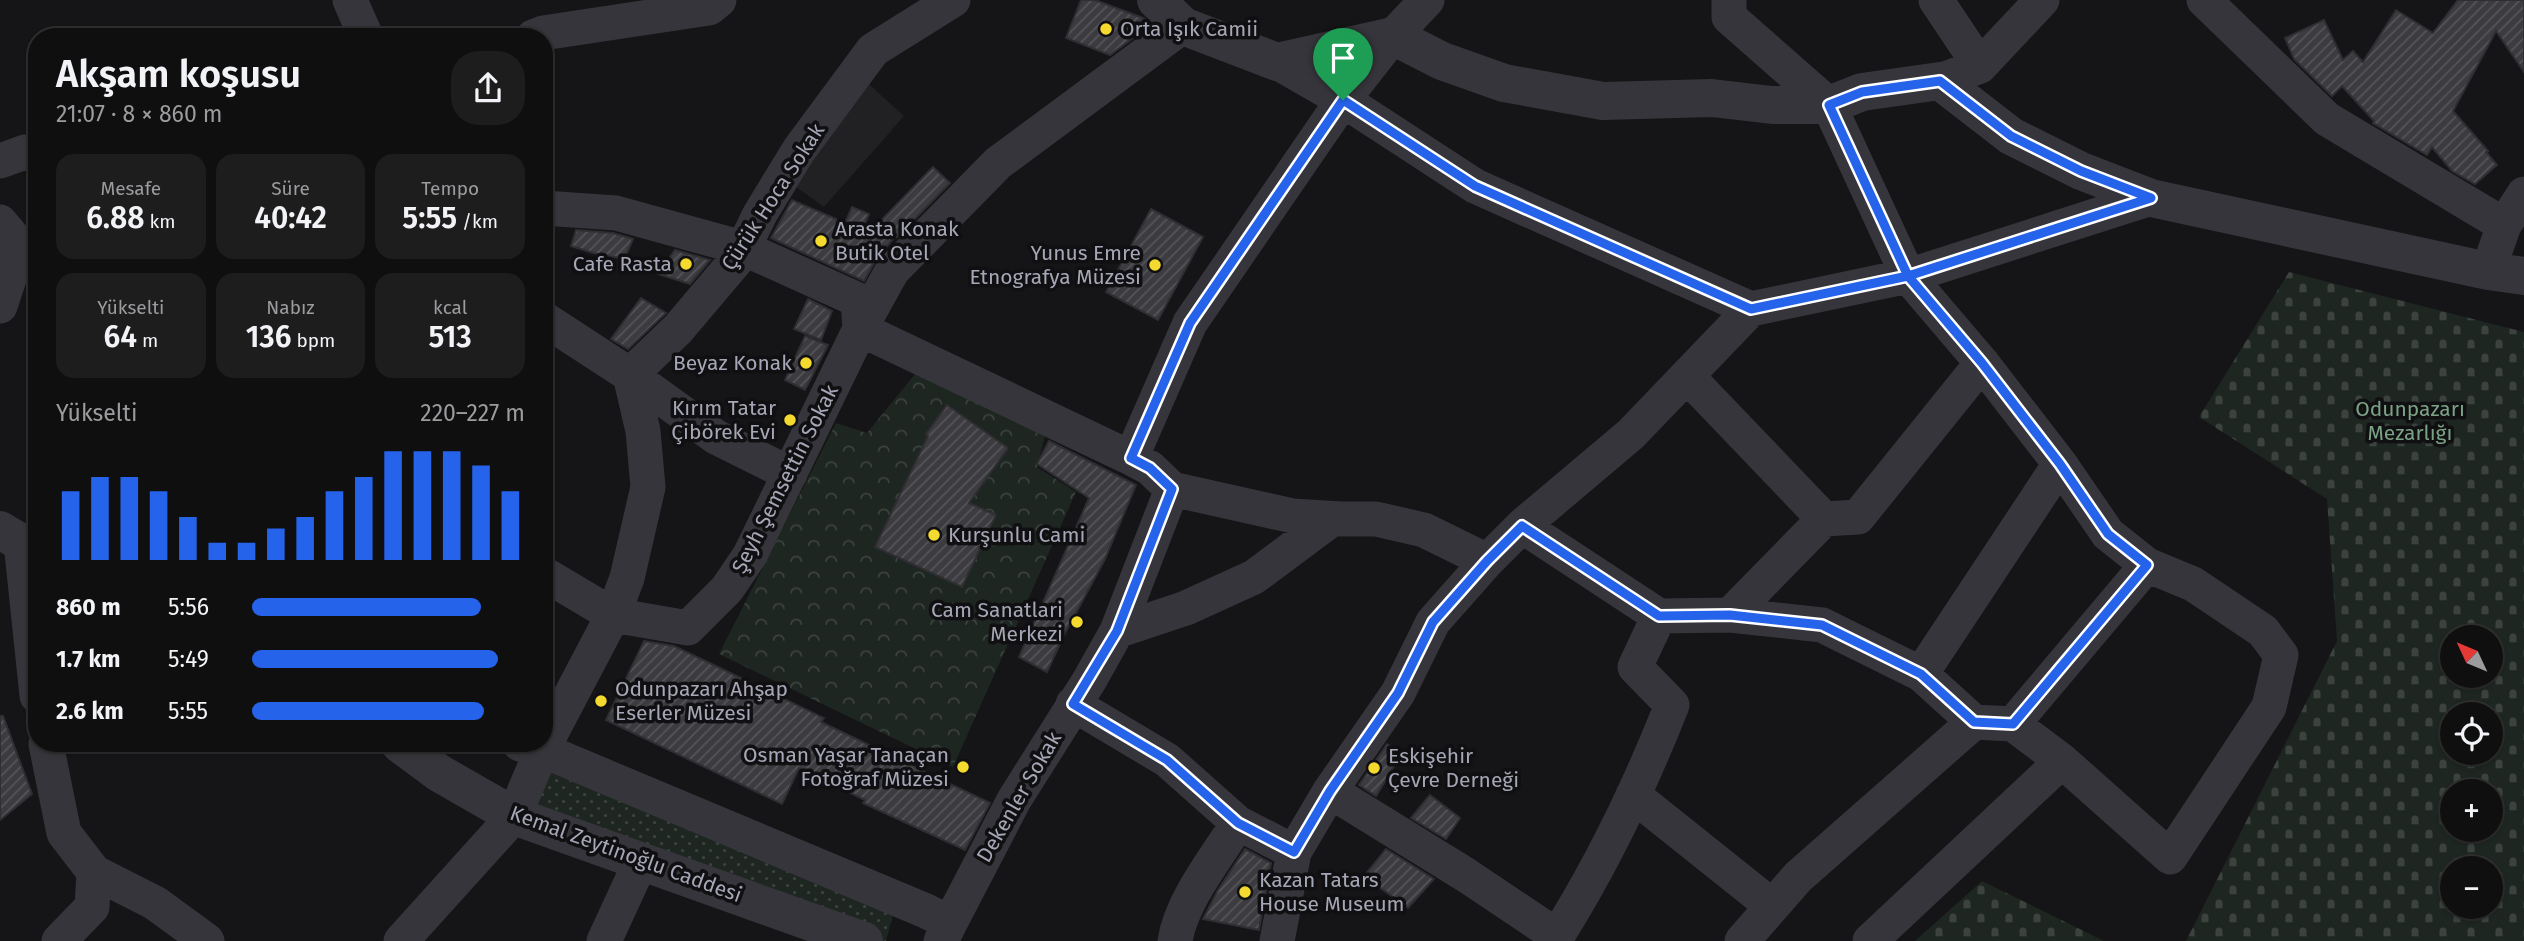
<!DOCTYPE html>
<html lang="tr">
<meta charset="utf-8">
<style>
body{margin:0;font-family:"Fira Sans",sans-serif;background:#1e1d1e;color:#f1f3f6;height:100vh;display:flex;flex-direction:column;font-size:26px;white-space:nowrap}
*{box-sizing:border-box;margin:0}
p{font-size:23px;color:#9c9c9f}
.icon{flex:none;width:38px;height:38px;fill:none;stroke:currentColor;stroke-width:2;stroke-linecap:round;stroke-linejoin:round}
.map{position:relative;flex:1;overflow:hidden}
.sheet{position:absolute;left:28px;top:28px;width:525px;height:724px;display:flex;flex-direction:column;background:#100f10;border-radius:28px;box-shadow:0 2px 5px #0004,0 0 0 2px #302f30}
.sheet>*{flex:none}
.needle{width:46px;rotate:314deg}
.tools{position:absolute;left:2440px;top:625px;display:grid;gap:14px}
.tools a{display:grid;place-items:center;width:63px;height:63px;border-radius:50%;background:#100f10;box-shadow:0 2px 5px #0004,0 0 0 2px #302f30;font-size:35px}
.pin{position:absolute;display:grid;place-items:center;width:60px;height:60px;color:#fff;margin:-72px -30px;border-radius:50% 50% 50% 0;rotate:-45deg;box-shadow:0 0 7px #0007}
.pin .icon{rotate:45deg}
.round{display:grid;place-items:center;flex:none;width:74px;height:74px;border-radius:28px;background:#1e1d1e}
.overview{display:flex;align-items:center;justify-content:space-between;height:119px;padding:0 28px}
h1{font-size:38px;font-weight:600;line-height:52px}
.stats{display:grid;grid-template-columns:repeat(3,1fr);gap:10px;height:119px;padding:7px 28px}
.stats div{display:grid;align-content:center;border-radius:18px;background:#1e1d1e;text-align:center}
.stats b{font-size:30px;font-weight:600}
.stats small{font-size:19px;font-weight:400}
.stats p{font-size:19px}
.chart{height:196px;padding:14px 28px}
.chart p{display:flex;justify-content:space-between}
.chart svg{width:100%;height:126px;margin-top:7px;stroke:#2563eb;stroke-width:6}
ul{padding:0 28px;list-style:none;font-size:23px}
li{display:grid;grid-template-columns:112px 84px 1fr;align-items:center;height:52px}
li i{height:18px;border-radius:9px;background:#2563eb}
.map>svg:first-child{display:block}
.built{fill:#212023}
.grass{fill:url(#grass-dots)}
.cemetery{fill:url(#cemetery-stones);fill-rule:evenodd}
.park{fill:url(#park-crowns)}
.building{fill:url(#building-hatch);stroke:#2f2e32;stroke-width:2}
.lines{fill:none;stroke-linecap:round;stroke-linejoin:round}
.minor{stroke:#35353b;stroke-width:35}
.tertiary{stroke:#35353b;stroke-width:38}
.route-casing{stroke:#fff;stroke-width:14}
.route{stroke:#2563eb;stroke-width:9}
.poi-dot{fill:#f4da2e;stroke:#100f11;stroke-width:2.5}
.labels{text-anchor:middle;stroke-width:7;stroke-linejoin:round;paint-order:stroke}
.poi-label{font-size:21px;fill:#a6a7b6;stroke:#100f11;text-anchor:start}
.street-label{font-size:21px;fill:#a6a7b6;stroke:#100f11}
.park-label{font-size:21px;fill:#7ca286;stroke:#100f11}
</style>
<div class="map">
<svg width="2524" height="941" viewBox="0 0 2524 941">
<defs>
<pattern id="grass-dots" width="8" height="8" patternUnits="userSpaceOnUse" patternTransform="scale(1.75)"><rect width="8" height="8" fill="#1e2621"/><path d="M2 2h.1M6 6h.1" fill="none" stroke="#3c433f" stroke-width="1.8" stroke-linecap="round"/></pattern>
<pattern id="cemetery-stones" width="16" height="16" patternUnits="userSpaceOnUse" patternTransform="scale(1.75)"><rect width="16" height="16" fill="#1e2621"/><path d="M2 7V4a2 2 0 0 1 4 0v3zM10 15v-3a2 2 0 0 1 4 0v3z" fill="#3c433f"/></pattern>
<pattern id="park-crowns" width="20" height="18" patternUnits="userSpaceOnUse" patternTransform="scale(1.75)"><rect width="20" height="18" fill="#1e2621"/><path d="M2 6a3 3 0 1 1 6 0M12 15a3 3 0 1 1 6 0" fill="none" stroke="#3c433f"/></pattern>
<pattern id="building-hatch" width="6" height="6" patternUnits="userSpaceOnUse" patternTransform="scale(1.75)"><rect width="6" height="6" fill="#3c3b40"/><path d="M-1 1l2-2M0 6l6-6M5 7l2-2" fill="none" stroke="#555459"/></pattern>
</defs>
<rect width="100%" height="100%" fill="#151416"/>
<path class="built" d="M 862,78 L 904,116 L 824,207 L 785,179 Z"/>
<path class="grass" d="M 551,773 L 894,911 L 886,941 L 867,941 L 532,815 Z"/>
<path class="cemetery" d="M 2289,272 L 2524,332 L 2524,941 L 2186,941 L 2337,641 L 2327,499 L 2199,417 ZM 2452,637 L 2490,637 L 2490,676 L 2452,676 ZM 2452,714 L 2490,714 L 2490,752 L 2452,752 ZM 2452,791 L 2490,791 L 2490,830 L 2452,830 ZM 2452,868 L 2490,868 L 2490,906 L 2452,906 Z
M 1982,881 L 2104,941 L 1915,941 Z"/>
<path class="park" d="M 920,368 L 1046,432 L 1037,467 L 1076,492 L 953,767 L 719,654 L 836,423 L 867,433 Z"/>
<path class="building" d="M 1081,0 L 1095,0 L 1143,18 L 1146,20 L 1141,32 L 1110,55 L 1066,38 Z
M 2458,0 L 2524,0 L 2524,72 L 2496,31 L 2453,111 L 2488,151 L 2486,152 L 2497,165 L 2475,184 L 2452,171 L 2432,147 L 2427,155 L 2373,123 L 2374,121 L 2342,86 L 2332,96 L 2294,59 L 2285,38 L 2324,20 L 2343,60 L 2353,51 L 2363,62 L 2396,10 L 2433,33 Z
M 933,167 L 950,183 L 897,237 L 896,235 L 875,261 L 864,281 L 771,238 L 792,200 L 845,223 L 852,207 L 869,214 L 862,231 L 869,233 Z
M 1151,209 L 1203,237 L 1158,320 L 1106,292 Z
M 576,230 L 613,233 L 633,239 L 625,258 L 603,256 L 571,246 Z
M 675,250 L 710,260 L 690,284 L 658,274 Z
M 641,298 L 666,313 L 628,349 L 611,339 Z
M 808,299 L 832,311 L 821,340 L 794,329 Z
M 805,336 L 828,345 L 805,390 L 785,380 Z
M 947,405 L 1008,448 L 969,503 L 996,515 L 962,587 L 875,547 L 928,436 L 926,434 Z
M 1049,441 L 1136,485 L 1105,559 L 1063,637 L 1047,672 L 1019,657 L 1089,498 L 1037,464 Z
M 644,641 L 674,646 L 824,718 L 821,722 L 990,803 L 965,850 L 863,803 L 865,800 L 799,768 L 782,804 L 606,720 Z
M 0,716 L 3,716 L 32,794 L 0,820 Z
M 1387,744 L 1402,753 L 1376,796 L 1359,785 Z
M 1430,795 L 1460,818 L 1446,839 L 1411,818 Z
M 1245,849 L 1271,863 L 1259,930 L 1203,919 L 1218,890 Z
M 1386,849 L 1434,879 L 1408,908 L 1364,876 Z"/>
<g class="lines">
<path class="minor" d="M 350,0 L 366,37
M 1936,0 L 1980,66 L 1940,81
M 2204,0 L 2327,119 L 2504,225
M 533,37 L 543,33 L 709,8 L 719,0
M 1277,62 L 1343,100 L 1475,186 L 1751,309 L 1908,276 L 1829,105 L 1729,17 L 1729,0
M 1980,66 L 2042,0
M 0,161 L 25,152 L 37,154
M 544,208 L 616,213 L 743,248 L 858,300 L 860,329 L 1131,458 L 1190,323 L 1343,100 L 1393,36 L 1427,0
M 0,222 L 17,242 L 16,258 L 0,306
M 2488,271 L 2504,225 L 2524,194
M 1982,363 L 2060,464 L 2108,534 L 2147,565 L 2193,584 L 2263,631 L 2281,655 L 2269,707 L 2170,857 L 2062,761
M 1687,376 L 1824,519 L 1858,517 L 1982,363 L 1908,276 L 2151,198
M 790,474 L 716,437 L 630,375 L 678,329 L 739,257 L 760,214 L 799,150 L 873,50 L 953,0
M 1172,489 L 1293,516 L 1341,519 L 1376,519 L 1424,530 L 1487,561
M 1522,526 L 1631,434 L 1751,309
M 21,543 L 37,696
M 544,574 L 613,615 L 688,628 L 727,589 L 750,555 L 860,329 L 892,271 L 998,163 L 1183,26
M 1730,615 L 1824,519
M 1659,616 L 1730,615 L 1822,625 L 1921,674 L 1974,722 L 1798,877 L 1742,941
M 1117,631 L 1186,608 L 1254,577 L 1332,519
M 1921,674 L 2060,464
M 1073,704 L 1167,760 L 1238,823 L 1294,852
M 2013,724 L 2147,565
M 46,744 L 64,833 L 94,872 L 92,907 L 59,941
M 520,744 L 542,750 L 926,911 L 950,923 L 941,941
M 1330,791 L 1466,875 L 1557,936
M 1633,795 L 1772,906
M 94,872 L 155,903 L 207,941
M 950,923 L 1014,800 L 1089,681 L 1117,631 L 1172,489 L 1150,468 L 1131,458
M 401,941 L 514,816 L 542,750 L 613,615 L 627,578 L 648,487 L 643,431 L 630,375 L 544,319
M 604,941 L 641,861
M 1175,941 C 1181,901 1217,857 1238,823
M 1277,941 L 1294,852 L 1330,791 L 1398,693 L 1433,622 L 1487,561 L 1522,526 L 1659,616 L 1635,667 L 1672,705 C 1640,786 1601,867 1554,941
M 1870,941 L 2062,761 L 2013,724 L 1974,722"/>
<path class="tertiary" d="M 1156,0 L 1183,26 L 1277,62 L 1393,36 L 1442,61 L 1504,83 L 1603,101 L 1712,98 L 1772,105 L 1829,105 L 1862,92 L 1940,81 L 2011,136 L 2081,171 L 2151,198 L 2488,271 L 2524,276
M 0,530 L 37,552
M 400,744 L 439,773 L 514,816 L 864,941"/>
</g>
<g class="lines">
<g class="route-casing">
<path id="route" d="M 1343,100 L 1190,323 L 1131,458 L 1150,468 L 1172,489 L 1117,631 L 1073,704 L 1167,760 L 1238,823 L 1294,852 L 1330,791 L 1398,693 L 1433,622 L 1487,561 L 1522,526 L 1659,616 L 1730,615 L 1822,625 L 1921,674 L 1974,722 L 2013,724 L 2147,565 L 2108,534 L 2060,464 L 1982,363 L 1908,276 L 1829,105 L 1862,92 L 1940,81 L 2011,136 L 2081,171 L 2151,198 L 1908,276 L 1751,309 L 1475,186 L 1343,100"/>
</g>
<use href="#route" class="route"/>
</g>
<g class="poi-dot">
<circle cx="1106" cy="29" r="7"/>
<circle cx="821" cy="241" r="7"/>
<circle cx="686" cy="264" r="7"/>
<circle cx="1155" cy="265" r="7"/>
<circle cx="806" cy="363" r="7"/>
<circle cx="790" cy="420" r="7"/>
<circle cx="934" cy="535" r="7"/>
<circle cx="1077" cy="622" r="7"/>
<circle cx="601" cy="701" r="7"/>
<circle cx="963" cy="767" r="7"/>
<circle cx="1374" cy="768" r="7"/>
<circle cx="1245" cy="892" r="7"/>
</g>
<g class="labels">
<g class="poi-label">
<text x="1120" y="36">Orta Işık Camii</text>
<text x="835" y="236">Arasta Konak<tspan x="835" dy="24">Butik Otel</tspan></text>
<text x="1141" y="260" text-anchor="end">Yunus Emre<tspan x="1141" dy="24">Etnografya Müzesi</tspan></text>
<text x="672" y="271" text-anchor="end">Cafe Rasta</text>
<text x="792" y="370" text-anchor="end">Beyaz Konak</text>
<text x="776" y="415" text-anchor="end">Kırım Tatar<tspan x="776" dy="24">Çibörek Evi</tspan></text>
<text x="948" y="542">Kurşunlu Cami</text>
<text x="1063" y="617" text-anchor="end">Cam Sanatlari<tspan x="1063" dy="24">Merkezi</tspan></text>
<text x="615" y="696">Odunpazarı Ahşap<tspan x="615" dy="24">Eserler Müzesi</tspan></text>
<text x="949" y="762" text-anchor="end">Osman Yaşar Tanaçan<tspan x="949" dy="24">Fotoğraf Müzesi</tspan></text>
<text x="1388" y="763">Eskişehir<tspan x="1388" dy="24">Çevre Derneği</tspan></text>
<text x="1259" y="887">Kazan Tatars<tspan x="1259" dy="24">House Museum</tspan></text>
</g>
<g class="street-label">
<text transform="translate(773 197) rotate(-57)" y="7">Çürük Hoca Sokak</text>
<text transform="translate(785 479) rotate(-63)" y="7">Şeyh Şemsettin Sokak</text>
<text transform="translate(1019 797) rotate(-60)" y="7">Dekenler Sokak</text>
<text transform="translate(626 854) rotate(20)" y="7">Kemal Zeytinoğlu Caddesi</text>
</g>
<g class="park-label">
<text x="2410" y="416">Odunpazarı<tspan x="2410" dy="24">Mezarlığı</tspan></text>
</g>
</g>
</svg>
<div class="tools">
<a><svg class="needle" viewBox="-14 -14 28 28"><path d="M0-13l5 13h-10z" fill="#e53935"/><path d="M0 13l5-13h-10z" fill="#9c9c9f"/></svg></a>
<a><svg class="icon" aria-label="locate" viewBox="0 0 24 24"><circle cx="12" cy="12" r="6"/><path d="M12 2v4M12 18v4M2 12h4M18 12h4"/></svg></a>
<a>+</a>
<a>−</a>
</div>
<div class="pin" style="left:1343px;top:100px;background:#1e9e55"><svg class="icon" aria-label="arrive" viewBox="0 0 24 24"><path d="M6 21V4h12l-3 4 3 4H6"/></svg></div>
<section class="sheet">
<div class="overview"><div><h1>Akşam koşusu</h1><p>21:07 · 8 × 860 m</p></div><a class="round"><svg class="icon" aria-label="share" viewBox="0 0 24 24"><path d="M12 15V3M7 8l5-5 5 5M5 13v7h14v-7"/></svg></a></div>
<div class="stats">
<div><p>Mesafe</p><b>6.88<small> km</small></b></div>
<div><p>Süre</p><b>40:42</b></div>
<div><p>Tempo</p><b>5:55<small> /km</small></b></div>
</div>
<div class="stats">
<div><p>Yükselti</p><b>64<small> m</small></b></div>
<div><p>Nabız</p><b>136<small> bpm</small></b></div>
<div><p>kcal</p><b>513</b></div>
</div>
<div class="chart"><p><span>Yükselti</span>220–227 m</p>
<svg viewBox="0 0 160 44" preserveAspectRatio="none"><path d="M5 44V20M15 44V15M25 44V15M35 44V20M45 44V29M55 44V38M65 44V38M75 44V33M85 44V29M95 44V20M105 44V15M115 44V6M125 44V6M135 44V6M145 44V11M155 44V20"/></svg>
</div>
<ul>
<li><b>860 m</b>5:56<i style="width:84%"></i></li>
<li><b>1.7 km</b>5:49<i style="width:90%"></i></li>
<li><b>2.6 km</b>5:55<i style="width:85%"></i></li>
</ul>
</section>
</div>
